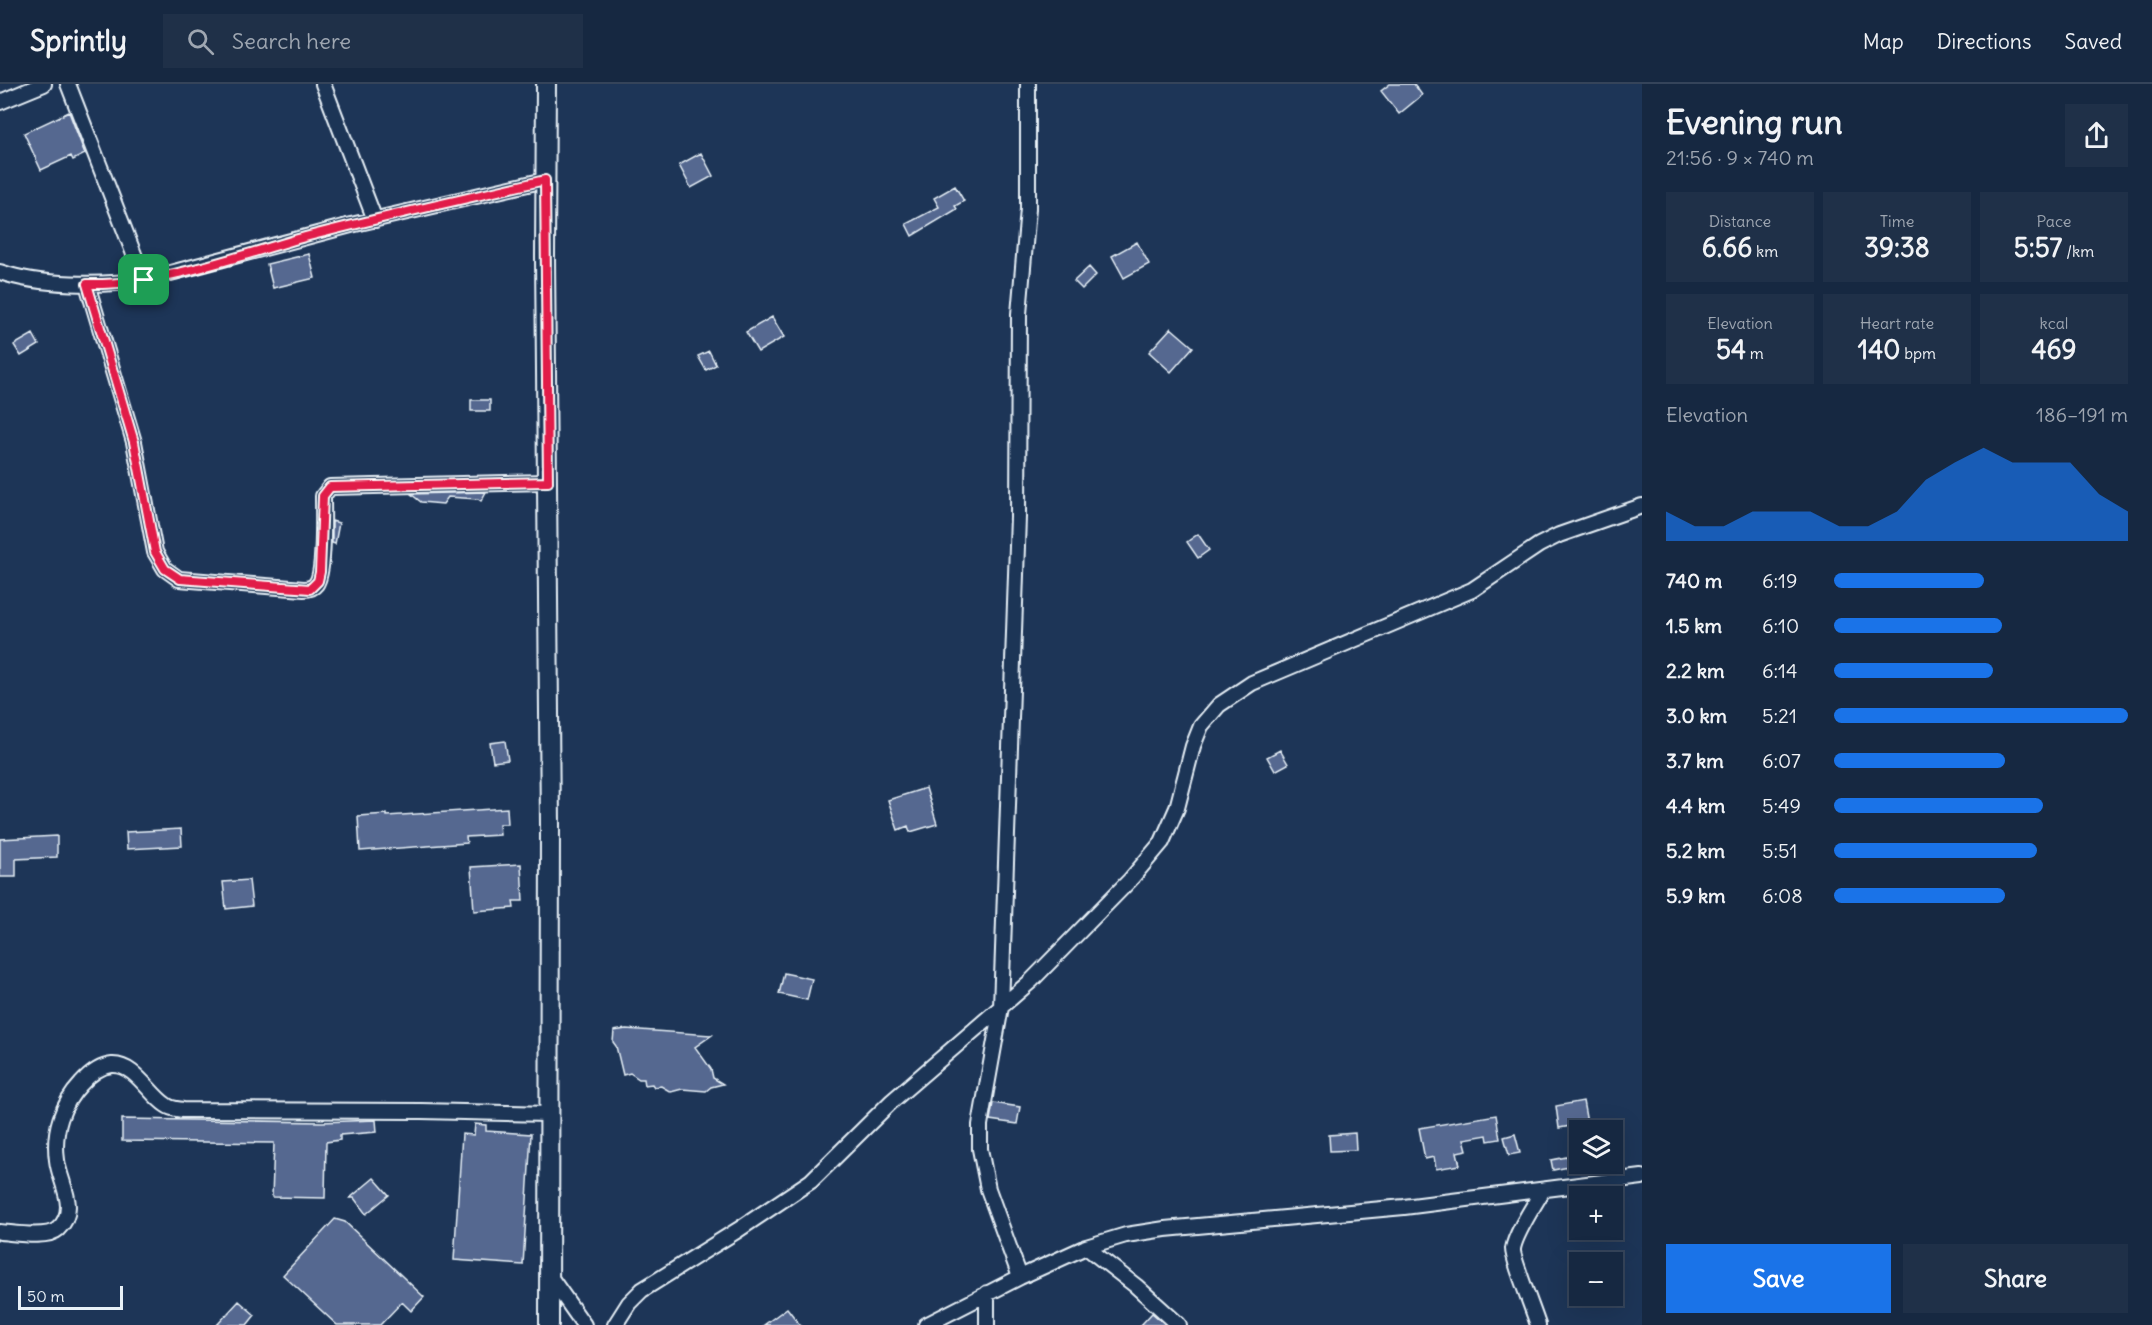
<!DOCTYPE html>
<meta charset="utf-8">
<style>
body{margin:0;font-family:Delius,sans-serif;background:#1f3048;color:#f1f3f6;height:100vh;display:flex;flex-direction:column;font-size:22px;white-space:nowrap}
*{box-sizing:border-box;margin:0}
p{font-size:20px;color:#9ea6b1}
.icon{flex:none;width:33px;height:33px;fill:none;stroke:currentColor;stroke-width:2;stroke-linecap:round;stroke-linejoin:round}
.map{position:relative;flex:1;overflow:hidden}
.side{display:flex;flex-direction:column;background:#162841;width:510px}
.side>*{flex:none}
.tools{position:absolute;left:1569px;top:1036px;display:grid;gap:12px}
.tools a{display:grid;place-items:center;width:54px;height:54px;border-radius:0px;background:#162841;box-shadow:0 6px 24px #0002,0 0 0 2px #35445a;font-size:30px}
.scale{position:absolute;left:18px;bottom:15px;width:105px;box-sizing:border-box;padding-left:6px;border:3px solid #e8f1f8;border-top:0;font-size:16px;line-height:21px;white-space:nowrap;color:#e8f1f8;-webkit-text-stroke:4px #1d3557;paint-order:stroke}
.pin{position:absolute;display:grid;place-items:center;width:51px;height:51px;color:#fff;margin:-26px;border-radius:12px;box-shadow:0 3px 9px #0006}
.round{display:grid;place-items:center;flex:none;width:63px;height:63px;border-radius:0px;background:#1f3048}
.overview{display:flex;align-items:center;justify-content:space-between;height:102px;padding:0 24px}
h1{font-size:33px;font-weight:800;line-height:45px}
.figures{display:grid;grid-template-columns:repeat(3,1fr);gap:9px;height:102px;padding:6px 24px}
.figures div{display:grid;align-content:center;border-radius:0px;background:#1f3048;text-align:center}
.figures b{font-size:26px;font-weight:800}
.figures small{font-size:16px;font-weight:400}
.figures p{font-size:16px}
.chart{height:168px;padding:12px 24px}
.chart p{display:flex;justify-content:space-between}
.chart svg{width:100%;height:108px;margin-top:6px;fill:#1a73e8;opacity:.7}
.action{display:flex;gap:12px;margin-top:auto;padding:12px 24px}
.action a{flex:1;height:69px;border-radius:0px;background:#1a73e8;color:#fff;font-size:24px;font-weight:800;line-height:69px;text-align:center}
.action a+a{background:#1f3048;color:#f1f3f6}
ul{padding:0 24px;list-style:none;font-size:20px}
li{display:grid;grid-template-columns:96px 72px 1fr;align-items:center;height:45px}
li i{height:15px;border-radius:8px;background:#1a73e8}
header{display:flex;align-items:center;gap:36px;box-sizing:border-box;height:84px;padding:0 30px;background:#162841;border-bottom:2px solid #35445a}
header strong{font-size:28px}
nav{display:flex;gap:33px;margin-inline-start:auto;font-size:21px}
.search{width:420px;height:54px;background:#1f3048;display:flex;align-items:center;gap:15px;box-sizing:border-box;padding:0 21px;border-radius:0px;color:#9ea6b1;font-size:22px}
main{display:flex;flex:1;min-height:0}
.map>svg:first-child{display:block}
.building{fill:#556890;stroke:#e8f1f8;stroke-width:1.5}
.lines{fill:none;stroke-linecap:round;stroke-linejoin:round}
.minor-casing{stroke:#e8f1f8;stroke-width:18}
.major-casing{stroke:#e8f1f8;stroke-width:22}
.minor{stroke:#1d3557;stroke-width:14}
.major{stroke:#1d3557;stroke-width:18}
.route-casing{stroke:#fff;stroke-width:12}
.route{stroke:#e11d48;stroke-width:8}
</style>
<header>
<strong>Sprintly</strong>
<div class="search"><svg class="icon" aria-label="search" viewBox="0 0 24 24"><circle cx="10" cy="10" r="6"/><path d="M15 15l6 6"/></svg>Search here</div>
<nav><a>Map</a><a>Directions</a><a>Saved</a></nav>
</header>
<main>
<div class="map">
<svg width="1642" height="1241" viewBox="0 0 1642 1241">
<rect width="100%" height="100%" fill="#1d3557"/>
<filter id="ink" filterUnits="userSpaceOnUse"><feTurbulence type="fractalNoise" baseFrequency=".0167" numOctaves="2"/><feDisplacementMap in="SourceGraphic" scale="12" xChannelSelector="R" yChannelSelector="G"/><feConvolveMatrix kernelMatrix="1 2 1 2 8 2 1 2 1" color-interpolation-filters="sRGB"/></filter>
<g filter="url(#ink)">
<path class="building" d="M 1390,0 L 1414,0 L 1422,11 L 1399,30 L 1381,7 Z
M 69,28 L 85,70 L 73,76 L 71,72 L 41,86 L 24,49 Z
M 701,69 L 713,92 L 691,104 L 679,81 Z
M 955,102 L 964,117 L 955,122 L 957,125 L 912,152 L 906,140 L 939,123 L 934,114 Z
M 1137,158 L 1149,180 L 1124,194 L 1112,172 Z
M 309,170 L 315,194 L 273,204 L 267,180 Z
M 1089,183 L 1096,191 L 1082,205 L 1074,197 Z
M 772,233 L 784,253 L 758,268 L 746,248 Z
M 1171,244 L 1193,263 L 1171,288 L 1149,268 Z
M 33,250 L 39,261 L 21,272 L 14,261 Z
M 709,267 L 716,281 L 706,286 L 698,272 Z
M 471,316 L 490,316 L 490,327 L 471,327 Z
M 486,408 L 481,417 L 478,415 L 448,413 L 443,420 L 421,418 L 411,410 Z
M 332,437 L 339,439 L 335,460 L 332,459 Z
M 1198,450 L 1209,466 L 1198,474 L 1187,458 Z
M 505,657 L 508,676 L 493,678 L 490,659 Z
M 1280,666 L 1288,680 L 1275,687 L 1267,673 Z
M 926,704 L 937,740 L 910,748 L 908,742 L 898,746 L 888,716 Z
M 507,724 L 508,740 L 499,740 L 500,751 L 466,753 L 467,759 L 360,767 L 358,732 L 387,730 L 387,732 Z
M 181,745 L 182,762 L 127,765 L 126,748 Z
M 57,752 L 57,773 L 16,775 L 16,793 L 0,793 L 0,755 Z
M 521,780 L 523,817 L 513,817 L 514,824 L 474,827 L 471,783 Z
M 249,796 L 252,822 L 226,825 L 223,798 Z
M 784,889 L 812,895 L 807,916 L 779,910 Z
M 626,945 L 712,951 L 695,963 L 711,985 L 713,994 L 723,1000 L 711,1003 L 706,1007 L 682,1005 L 671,1008 L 661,1002 L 654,1003 L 652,1000 L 645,1001 L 644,995 L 639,995 L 630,989 L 623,991 L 616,962 L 613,958 L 614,947 Z
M 1583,1017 L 1587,1039 L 1559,1044 L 1556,1022 Z
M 993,1019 L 1020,1023 L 1017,1040 L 990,1036 Z
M 1496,1031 L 1500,1055 L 1488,1057 L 1487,1051 L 1464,1055 L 1467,1066 L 1457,1068 L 1460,1081 L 1436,1085 L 1434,1073 L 1425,1075 L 1419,1044 Z
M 122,1035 L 322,1038 L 376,1036 L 377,1048 L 340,1051 L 340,1056 L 326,1058 L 325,1114 L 272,1113 L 274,1059 L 122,1057 Z
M 475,1040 L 486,1041 L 486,1047 L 531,1050 L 523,1181 L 454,1176 L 462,1050 L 474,1051 Z
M 1355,1049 L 1356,1066 L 1330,1067 L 1329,1051 Z
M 1515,1050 L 1520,1069 L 1509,1071 L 1504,1053 Z
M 1572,1072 L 1574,1082 L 1553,1086 L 1551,1076 Z
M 374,1094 L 389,1111 L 366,1130 L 354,1114 L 350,1114 Z
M 335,1135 L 345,1138 L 424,1213 L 411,1227 L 402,1218 L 380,1241 L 337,1241 L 283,1191 Z
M 239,1217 L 255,1231 L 247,1241 L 217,1241 Z
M 787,1224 L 800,1241 L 764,1241 Z
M 1152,1229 L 1166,1241 L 1141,1241 Z"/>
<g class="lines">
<g class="minor-casing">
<path id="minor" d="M 68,0 L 144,196
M 323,0 L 375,136
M 0,18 L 44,0
M 0,188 C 40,202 102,202 144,196 L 351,141 L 545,96
M 87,200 L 134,358 L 155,468 L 165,485 L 179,495 L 304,505 C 309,505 313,504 316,500 C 325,488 323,429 323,412 L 330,403 L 548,398
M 0,1148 C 15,1149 47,1155 58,1145 C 80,1125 59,1098 57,1076 C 53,1047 62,1020 81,1000 C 89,991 100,982 112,981 C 135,980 149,1010 166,1021 C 171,1025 177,1025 183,1026 L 421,1027 L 549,1030
M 1086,1163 L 1136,1202 L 1179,1241
M 548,1190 L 584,1241
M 1020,1193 L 988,1105 L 980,1065 L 980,1041 L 1001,923 L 1018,433 L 1019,230 L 1028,125 L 1028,0
M 987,1209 L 987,1241
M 615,1241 L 629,1219 L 642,1206 L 738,1146 L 811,1097 L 892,1017 L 1031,897 L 1130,796 L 1162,758 L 1177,724 L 1193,662 L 1201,642 L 1219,621 L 1252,599 L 1472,506 L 1539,461 L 1559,451 L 1642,422
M 926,1241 L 1020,1193 L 1086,1163 L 1126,1151 L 1165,1145 L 1404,1123 L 1642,1093
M 1538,1241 C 1534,1228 1512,1173 1513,1165 C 1515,1150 1535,1120 1543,1106"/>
</g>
<g class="major-casing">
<path id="major" d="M 546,0 L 545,172 L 550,741 L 549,1241"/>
</g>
<use href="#minor" class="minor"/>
<use href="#major" class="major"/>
</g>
</g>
<g class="lines" filter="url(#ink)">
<g class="route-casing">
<path id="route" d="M 545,96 L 548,398 L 330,403 L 323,412 L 320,488 L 318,497 L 310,505 L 180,495 L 165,485 L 155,468 L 134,358 L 87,200 C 157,202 238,172 305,153 C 385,132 465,115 545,96 Z"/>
</g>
<use href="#route" class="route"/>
</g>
</svg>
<div class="tools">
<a><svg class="icon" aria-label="layers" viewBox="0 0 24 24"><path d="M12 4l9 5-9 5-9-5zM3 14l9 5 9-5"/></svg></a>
<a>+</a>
<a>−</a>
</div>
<div class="scale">50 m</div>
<div class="pin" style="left:144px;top:196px;background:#1e9e55"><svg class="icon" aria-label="arrive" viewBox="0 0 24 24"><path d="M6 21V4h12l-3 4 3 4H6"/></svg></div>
</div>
<section class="side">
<div class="overview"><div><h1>Evening run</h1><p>21:56 · 9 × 740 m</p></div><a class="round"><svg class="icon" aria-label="share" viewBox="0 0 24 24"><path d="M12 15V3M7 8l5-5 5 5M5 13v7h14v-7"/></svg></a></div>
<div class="figures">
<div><p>Distance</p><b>6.66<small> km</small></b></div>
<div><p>Time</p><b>39:38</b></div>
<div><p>Pace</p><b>5:57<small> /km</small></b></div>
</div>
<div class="figures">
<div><p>Elevation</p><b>54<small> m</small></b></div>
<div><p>Heart rate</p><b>140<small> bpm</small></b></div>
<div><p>kcal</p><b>469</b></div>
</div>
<div class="chart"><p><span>Elevation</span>186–191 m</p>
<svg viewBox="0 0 160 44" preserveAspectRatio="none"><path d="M0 44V32L10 38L20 38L30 32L40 32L50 32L60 38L70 38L80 32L90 19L100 12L110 6L120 12L130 12L140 12L150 25L160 32V44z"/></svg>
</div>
<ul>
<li><b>740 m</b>6:19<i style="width:51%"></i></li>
<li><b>1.5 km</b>6:10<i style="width:57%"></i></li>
<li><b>2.2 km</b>6:14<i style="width:54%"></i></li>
<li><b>3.0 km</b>5:21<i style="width:100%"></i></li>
<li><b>3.7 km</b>6:07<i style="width:58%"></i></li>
<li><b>4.4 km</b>5:49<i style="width:71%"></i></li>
<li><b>5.2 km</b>5:51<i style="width:69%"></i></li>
<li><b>5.9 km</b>6:08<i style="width:58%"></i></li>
</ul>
<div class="action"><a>Save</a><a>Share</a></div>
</section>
</main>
